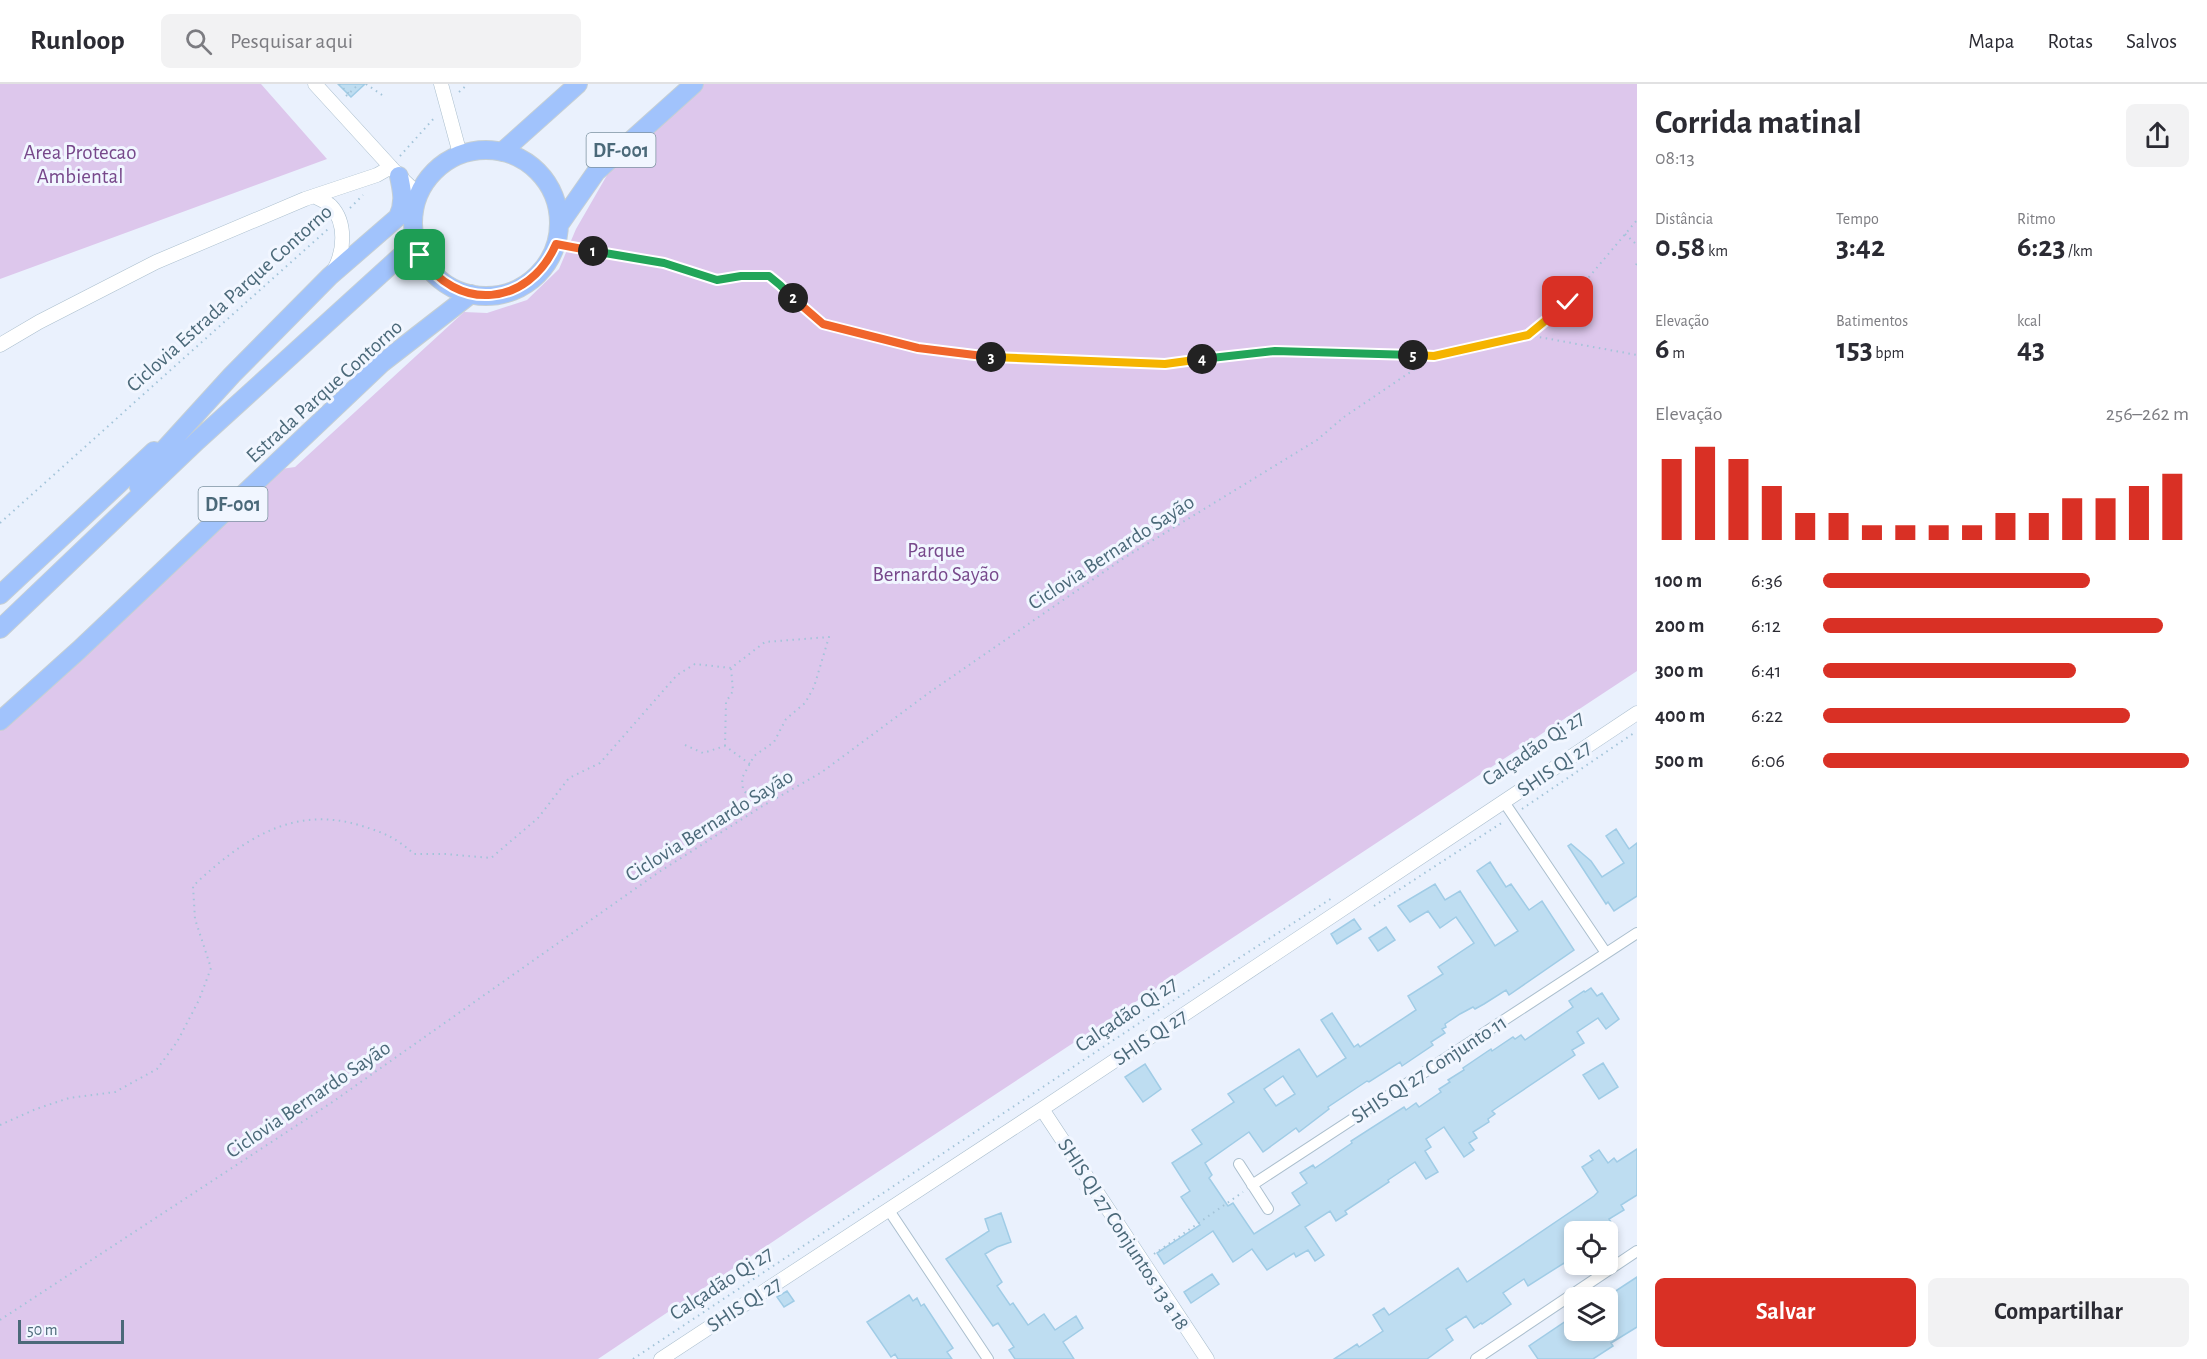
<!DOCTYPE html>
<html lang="pt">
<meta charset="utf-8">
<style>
body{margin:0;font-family:"Alegreya Sans",sans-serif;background:#f2f2f3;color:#2b2b33;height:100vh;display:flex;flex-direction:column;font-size:22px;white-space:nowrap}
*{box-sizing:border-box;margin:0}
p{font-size:20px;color:#7c7c81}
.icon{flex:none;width:33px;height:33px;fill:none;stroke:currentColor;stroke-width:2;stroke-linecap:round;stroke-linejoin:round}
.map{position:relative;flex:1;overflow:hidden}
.drawer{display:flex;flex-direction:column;background:#fff;width:570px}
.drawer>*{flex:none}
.buttons{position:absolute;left:1564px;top:1137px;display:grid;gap:12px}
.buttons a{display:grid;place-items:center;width:54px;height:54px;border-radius:9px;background:#fff;box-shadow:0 3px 9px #0003;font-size:30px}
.scale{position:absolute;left:18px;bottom:15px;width:106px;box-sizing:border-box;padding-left:6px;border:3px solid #4b6979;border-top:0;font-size:16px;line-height:21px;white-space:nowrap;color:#4b6979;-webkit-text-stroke:4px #f1f6ff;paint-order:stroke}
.pin{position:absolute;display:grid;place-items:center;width:51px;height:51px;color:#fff;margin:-26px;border-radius:12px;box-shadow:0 3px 9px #0006}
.km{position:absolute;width:30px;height:30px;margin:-15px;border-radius:50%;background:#222;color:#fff;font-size:16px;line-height:30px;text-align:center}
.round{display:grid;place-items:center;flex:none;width:63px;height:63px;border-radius:9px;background:#f2f2f3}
.summary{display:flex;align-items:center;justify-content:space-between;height:102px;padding:0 18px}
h1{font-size:33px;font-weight:700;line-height:45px}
.stats{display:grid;grid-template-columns:repeat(3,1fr);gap:9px;height:102px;padding:6px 18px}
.stats div{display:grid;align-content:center}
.stats b{font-size:30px;font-weight:700}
.stats small{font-size:16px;font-weight:400}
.stats p{font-size:16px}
.chart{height:168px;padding:12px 18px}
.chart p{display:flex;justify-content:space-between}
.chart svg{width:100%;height:108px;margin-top:6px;stroke:#d93025;stroke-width:6}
.cta{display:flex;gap:12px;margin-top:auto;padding:12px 18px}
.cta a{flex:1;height:69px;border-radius:9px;background:#d93025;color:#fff;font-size:24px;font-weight:700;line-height:69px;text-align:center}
.cta a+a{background:#f2f2f3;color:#2b2b33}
ul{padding:0 18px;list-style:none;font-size:20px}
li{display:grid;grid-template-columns:96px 72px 1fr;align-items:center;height:45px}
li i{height:15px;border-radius:8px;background:#d93025}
header{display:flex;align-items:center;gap:36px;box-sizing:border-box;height:84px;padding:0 30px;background:#fff;border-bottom:2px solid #e1e1e2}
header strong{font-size:28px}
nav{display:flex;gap:33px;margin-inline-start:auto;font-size:21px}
.search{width:420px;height:54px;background:#f2f2f3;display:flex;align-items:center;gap:15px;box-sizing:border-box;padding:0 21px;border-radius:9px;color:#7c7c81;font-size:22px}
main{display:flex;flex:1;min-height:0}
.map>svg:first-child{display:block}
.green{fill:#ddc7ec}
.building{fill:#beddf1;stroke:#a0cce6;stroke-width:1.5;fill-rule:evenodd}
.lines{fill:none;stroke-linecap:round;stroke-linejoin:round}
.minor-casing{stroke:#abbfce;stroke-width:12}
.tertiary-casing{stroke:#abbfce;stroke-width:15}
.primary-casing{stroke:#c5cfd4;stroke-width:20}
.path{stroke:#a3c4d9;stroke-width:2;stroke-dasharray:1.5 4.5;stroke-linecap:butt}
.minor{stroke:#fff;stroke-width:10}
.tertiary{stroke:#fff;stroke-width:14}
.primary{stroke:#a1c3fc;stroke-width:18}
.split-1-casing{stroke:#fff;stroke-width:12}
.split-2-casing{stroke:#fff;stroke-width:12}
.split-3-casing{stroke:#fff;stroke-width:12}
.split-4-casing{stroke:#fff;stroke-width:12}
.split-5-casing{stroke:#fff;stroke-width:12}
.split-6-casing{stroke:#fff;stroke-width:12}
.split-1{stroke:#f0652b;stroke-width:8}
.split-2{stroke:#22a559;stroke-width:8}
.split-3{stroke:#f0652b;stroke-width:8}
.split-4{stroke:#f5b400;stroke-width:8}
.split-5{stroke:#22a559;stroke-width:8}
.split-6{stroke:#f5b400;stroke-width:8}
.labels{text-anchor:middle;stroke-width:6;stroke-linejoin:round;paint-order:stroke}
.shield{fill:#f1f6ff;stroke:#7d93a1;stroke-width:1.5}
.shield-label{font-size:20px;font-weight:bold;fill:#4b6979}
.park-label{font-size:21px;fill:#77488b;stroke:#f1f6ff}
.street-label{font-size:21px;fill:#4b6979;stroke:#f1f6ff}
</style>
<header>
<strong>Runloop</strong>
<div class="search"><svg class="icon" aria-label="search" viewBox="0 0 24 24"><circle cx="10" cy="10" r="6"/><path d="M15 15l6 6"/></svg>Pesquisar aqui</div>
<nav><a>Mapa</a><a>Rotas</a><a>Salvos</a></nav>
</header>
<main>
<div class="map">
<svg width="1637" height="1275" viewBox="0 0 1637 1275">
<rect width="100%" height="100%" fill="#eaf1fd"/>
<path class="green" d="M 0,0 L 261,0 L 327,75 L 0,195 Z
M 704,0 L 1637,0 L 1637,587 L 814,1130 L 598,1275 L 0,1275 L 0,641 L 267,387 L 295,383 L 464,228 L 487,229 L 527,216 L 559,185 L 576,145 L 610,86 Z"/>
<path class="building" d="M 338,0 L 365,0 L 351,13 Z
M 1616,745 L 1629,765 L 1637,759 L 1637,812 L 1614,827 L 1608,818 L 1606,820 L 1568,762 L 1571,760 L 1591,777 L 1602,793 L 1624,779 L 1606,752 Z
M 1490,778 L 1506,803 L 1511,800 L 1529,826 L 1542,817 L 1574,866 L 1509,911 L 1506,906 L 1484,920 L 1475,925 L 1473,923 L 1460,930 L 1445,940 L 1446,943 L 1442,945 L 1445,949 L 1431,958 L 1433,961 L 1402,982 L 1400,978 L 1369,998 L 1367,997 L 1328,1023 L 1329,1025 L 1299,1048 L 1296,1044 L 1263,1068 L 1249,1048 L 1205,1079 L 1212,1091 L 1209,1094 L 1228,1122 L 1233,1119 L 1254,1150 L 1300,1121 L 1292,1109 L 1307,1099 L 1300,1089 L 1313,1081 L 1315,1084 L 1352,1059 L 1351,1057 L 1404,1023 L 1406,1026 L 1416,1019 L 1419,1023 L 1441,1008 L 1439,1005 L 1450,998 L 1448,996 L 1464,986 L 1463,984 L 1491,965 L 1492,967 L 1513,953 L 1515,955 L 1521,951 L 1525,956 L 1573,923 L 1569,917 L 1584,907 L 1585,908 L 1591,904 L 1597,912 L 1602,909 L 1619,935 L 1606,945 L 1598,934 L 1577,948 L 1584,959 L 1572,966 L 1575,971 L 1492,1027 L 1495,1030 L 1488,1035 L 1489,1038 L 1473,1048 L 1477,1054 L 1469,1059 L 1474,1066 L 1464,1073 L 1444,1043 L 1426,1055 L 1431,1063 L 1425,1067 L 1438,1088 L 1426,1095 L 1415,1078 L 1388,1096 L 1389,1098 L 1345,1127 L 1347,1130 L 1336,1137 L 1330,1127 L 1305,1143 L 1324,1171 L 1315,1177 L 1308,1166 L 1296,1173 L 1294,1169 L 1267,1186 L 1252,1165 L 1233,1178 L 1213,1147 L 1164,1180 L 1157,1169 L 1200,1141 L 1181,1113 L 1190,1107 L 1172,1079 L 1202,1060 L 1192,1046 L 1234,1018 L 1228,1010 L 1299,965 L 1317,993 L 1346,974 L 1321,936 L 1332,929 L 1354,963 L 1358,960 L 1360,963 L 1416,926 L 1408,912 L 1443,890 L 1438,883 L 1474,859 L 1456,833 L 1440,844 L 1428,827 L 1410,838 L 1398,822 L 1435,800 L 1445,816 L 1460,807 L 1495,862 L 1518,847 L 1477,787 ZM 1283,992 L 1295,1010 L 1276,1022 L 1264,1005 Z
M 1354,835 L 1361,845 L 1337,860 L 1331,850 Z
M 1386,843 L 1395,856 L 1378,867 L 1369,854 Z
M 1603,979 L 1618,1003 L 1599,1015 L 1583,991 Z
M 1145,980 L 1161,1005 L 1143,1018 L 1125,993 Z
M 1637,1065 L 1637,1111 L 1621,1121 L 1624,1126 L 1609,1135 L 1617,1148 L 1575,1148 L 1575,1181 L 1568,1186 L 1564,1179 L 1528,1202 L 1524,1195 L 1503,1209 L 1511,1220 L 1482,1240 L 1481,1239 L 1474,1244 L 1466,1232 L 1446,1245 L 1453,1256 L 1427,1275 L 1334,1275 L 1357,1260 L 1359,1263 L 1383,1247 L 1373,1231 L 1384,1224 L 1389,1231 L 1458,1184 L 1467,1198 L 1594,1112 L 1598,1108 L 1582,1083 L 1593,1076 L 1590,1072 L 1599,1066 L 1608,1079 L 1614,1074 L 1617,1078 Z
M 1001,1129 L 1011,1158 L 997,1163 L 985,1170 L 1002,1198 L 997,1202 L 1010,1221 L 1013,1219 L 1028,1241 L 1044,1230 L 1055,1246 L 1076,1232 L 1083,1244 L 1063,1258 L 1074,1275 L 1015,1275 L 1009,1266 L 1014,1263 L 998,1239 L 993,1242 L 946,1175 L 989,1147 L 985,1135 Z
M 1212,1190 L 1219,1200 L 1191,1219 L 1184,1208 Z
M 1637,1193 L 1637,1243 L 1611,1259 L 1613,1262 L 1593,1275 L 1538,1275 L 1529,1262 L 1575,1231 L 1575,1246 L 1608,1246 L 1608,1212 Z
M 787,1207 L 794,1217 L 784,1223 L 777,1213 Z
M 909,1211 L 913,1217 L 917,1214 L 921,1222 L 924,1220 L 939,1243 L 953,1264 L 947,1268 L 952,1275 L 898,1275 L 895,1270 L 891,1273 L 867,1238 Z"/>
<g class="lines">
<g class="minor-casing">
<path id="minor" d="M 1504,718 L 1606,869
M 1239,1080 L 1268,1125
M 1252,1101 L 1637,849
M 888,1125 L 988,1275
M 1476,1275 L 1637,1167"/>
</g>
<g class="tertiary-casing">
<path id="tertiary" d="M 315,0 L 399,92 L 418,110
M 441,0 L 460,70
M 314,112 C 319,115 327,118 331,122 C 347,139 344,168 334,186
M 0,261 L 39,238 L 156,178 L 305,115 L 377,91 L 391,83
M 1042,1025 L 1207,1275
M 661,1275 L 1042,1025 L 1637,629"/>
</g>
<g class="primary-casing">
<path id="primary" d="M413 139a73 73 0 1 1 146 0a73 73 0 1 1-146 0Z
M 502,68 L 578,0
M 559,141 L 596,88 L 694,0
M 139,403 L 160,370 L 232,291 L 330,192 L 398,133 C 405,118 402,107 399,92
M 0,511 L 154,367
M 0,545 L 197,357 L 415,159
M 0,637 L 79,566 L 382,279 L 471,210"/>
</g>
<path class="path" d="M 339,0 L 349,10
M 366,0 L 382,11
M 459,8 L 468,0
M 346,12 L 359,0
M 400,72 L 436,32
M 350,124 L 363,111
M 1625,150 L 1637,161
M 556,160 L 664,179 L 717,196 L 741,192 L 769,192 L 780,201 L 799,221 L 823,240 L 918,264 L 980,273 L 1165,280 L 1275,267 L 1434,272 L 1528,251 L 1568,218 L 1637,136
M 1636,181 L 1637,179
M 1528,251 L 1637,271
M 0,439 L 328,145
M 685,661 L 703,669 L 725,662 L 750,680
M 725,662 L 726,618 L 733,607 L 731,584
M 1522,725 L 1634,649
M 1374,822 L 1503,738
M 0,1041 L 36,1025 L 69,1014 L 115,1008 L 157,985 L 177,958 L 199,916 L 211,884 L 195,835 L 193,802 C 242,756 293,720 362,742 C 385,749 396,754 414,770 L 445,770 L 491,774 L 538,734 L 569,694 L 600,679 L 677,591 L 695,580 L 731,584 L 765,558 L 829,553 L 814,603 L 805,619 L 786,635 L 774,658 L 754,672 L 742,694 L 743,706 L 761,723
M 1154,1170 L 1243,1108
M 0,1236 L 331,1019 L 659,788 L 761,723 L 822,688 L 930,608 L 1124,474 L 1317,356 L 1344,333 L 1434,272
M 633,1275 L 1168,920 L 1332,814"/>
<use href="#minor" class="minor"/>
<use href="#tertiary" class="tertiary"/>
<use href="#primary" class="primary"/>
</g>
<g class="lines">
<g class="split-1-casing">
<path id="split-1" d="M 420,171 C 456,229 529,223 556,160 L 593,167"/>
</g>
<g class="split-2-casing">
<path id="split-2" d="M 593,167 L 664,179 L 717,196 L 741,192 L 769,192 L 780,201 L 793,214"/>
</g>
<g class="split-3-casing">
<path id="split-3" d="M 793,214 L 823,240 L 918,264 L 991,273"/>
</g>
<g class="split-4-casing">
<path id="split-4" d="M 991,273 L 1165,280 L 1202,275"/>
</g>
<g class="split-5-casing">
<path id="split-5" d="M 1202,275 L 1275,267 L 1413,271"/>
</g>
<g class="split-6-casing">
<path id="split-6" d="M 1413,271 L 1434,272 L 1528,251 L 1568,218"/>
</g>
<use href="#split-1" class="split-1"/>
<use href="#split-2" class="split-2"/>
<use href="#split-3" class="split-3"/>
<use href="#split-4" class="split-4"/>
<use href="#split-5" class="split-5"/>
<use href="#split-6" class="split-6"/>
</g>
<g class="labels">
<g class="shield">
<rect x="586.5" y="49" width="69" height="34" rx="4.5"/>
<rect x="198.5" y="403" width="69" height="34" rx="4.5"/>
</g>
<g class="shield-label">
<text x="621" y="73">DF-001</text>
<text x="233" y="427">DF-001</text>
</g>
<g class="park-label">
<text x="80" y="75">Area Protecao<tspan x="80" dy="24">Ambiental</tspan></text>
<text x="936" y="473">Parque<tspan x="936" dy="24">Bernardo Sayão</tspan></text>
</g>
<g class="street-label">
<text transform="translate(229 214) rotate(-42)" y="7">Ciclovia Estrada Parque Contorno</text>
<text transform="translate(324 307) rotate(-42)" y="7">Estrada Parque Contorno</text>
<text transform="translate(1111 468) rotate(-33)" y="7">Ciclovia Bernardo Sayão</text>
<text transform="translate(1533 664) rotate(-34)" y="7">Calçadão Qi 27</text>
<text transform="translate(1554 684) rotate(-34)" y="7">SHIS QI 27</text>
<text transform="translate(709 741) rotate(-32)" y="7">Ciclovia Bernardo Sayão</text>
<text transform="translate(1126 930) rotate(-34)" y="7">Calçadão Qi 27</text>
<text transform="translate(1150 953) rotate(-34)" y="7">SHIS QI 27</text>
<text transform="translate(1429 985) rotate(-33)" y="7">SHIS QI 27 Conjunto 11</text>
<text transform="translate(308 1015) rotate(-34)" y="7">Ciclovia Bernardo Sayão</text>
<text transform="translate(1124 1150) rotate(57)" y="7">SHIS QI 27 Conjuntos 13 a 18</text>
<text transform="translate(721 1199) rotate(-33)" y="7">Calçadão Qi 27</text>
<text transform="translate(744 1220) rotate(-33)" y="7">SHIS QI 27</text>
</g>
</g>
</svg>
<div class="buttons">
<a><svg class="icon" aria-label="locate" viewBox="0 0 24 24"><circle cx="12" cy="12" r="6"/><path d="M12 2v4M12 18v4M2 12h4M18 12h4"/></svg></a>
<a><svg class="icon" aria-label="layers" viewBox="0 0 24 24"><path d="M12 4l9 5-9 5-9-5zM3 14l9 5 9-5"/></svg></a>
</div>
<div class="scale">50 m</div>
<div class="pin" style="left:420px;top:171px;background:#1e9e55"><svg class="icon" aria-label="arrive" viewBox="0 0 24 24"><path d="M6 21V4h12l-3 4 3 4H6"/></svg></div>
<div class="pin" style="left:1568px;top:218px;background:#d93025"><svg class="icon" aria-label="check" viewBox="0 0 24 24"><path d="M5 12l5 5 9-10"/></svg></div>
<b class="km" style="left:593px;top:167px">1</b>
<b class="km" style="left:793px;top:214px">2</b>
<b class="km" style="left:991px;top:273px">3</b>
<b class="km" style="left:1202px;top:275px">4</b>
<b class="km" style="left:1413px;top:271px">5</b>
</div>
<section class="drawer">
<div class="summary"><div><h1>Corrida matinal</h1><p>08:13</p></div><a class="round"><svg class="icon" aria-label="share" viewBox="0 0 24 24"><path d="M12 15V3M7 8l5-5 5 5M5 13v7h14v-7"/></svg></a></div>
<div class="stats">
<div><p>Distância</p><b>0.58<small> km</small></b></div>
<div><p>Tempo</p><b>3:42</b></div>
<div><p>Ritmo</p><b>6:23<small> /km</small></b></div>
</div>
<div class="stats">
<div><p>Elevação</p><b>6<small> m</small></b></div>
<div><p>Batimentos</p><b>153<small> bpm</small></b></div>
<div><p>kcal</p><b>43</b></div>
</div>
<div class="chart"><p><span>Elevação</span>256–262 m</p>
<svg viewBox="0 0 160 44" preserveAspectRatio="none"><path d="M5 44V11M15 44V6M25 44V11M35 44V22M45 44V33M55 44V33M65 44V38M75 44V38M85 44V38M95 44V38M105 44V33M115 44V33M125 44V27M135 44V27M145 44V22M155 44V17"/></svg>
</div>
<ul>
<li><b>100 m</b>6:36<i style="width:73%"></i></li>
<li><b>200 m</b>6:12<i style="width:93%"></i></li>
<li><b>300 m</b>6:41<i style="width:69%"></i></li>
<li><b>400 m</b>6:22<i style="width:84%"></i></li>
<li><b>500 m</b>6:06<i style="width:100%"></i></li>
</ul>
<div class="cta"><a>Salvar</a><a>Compartilhar</a></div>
</section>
</main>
